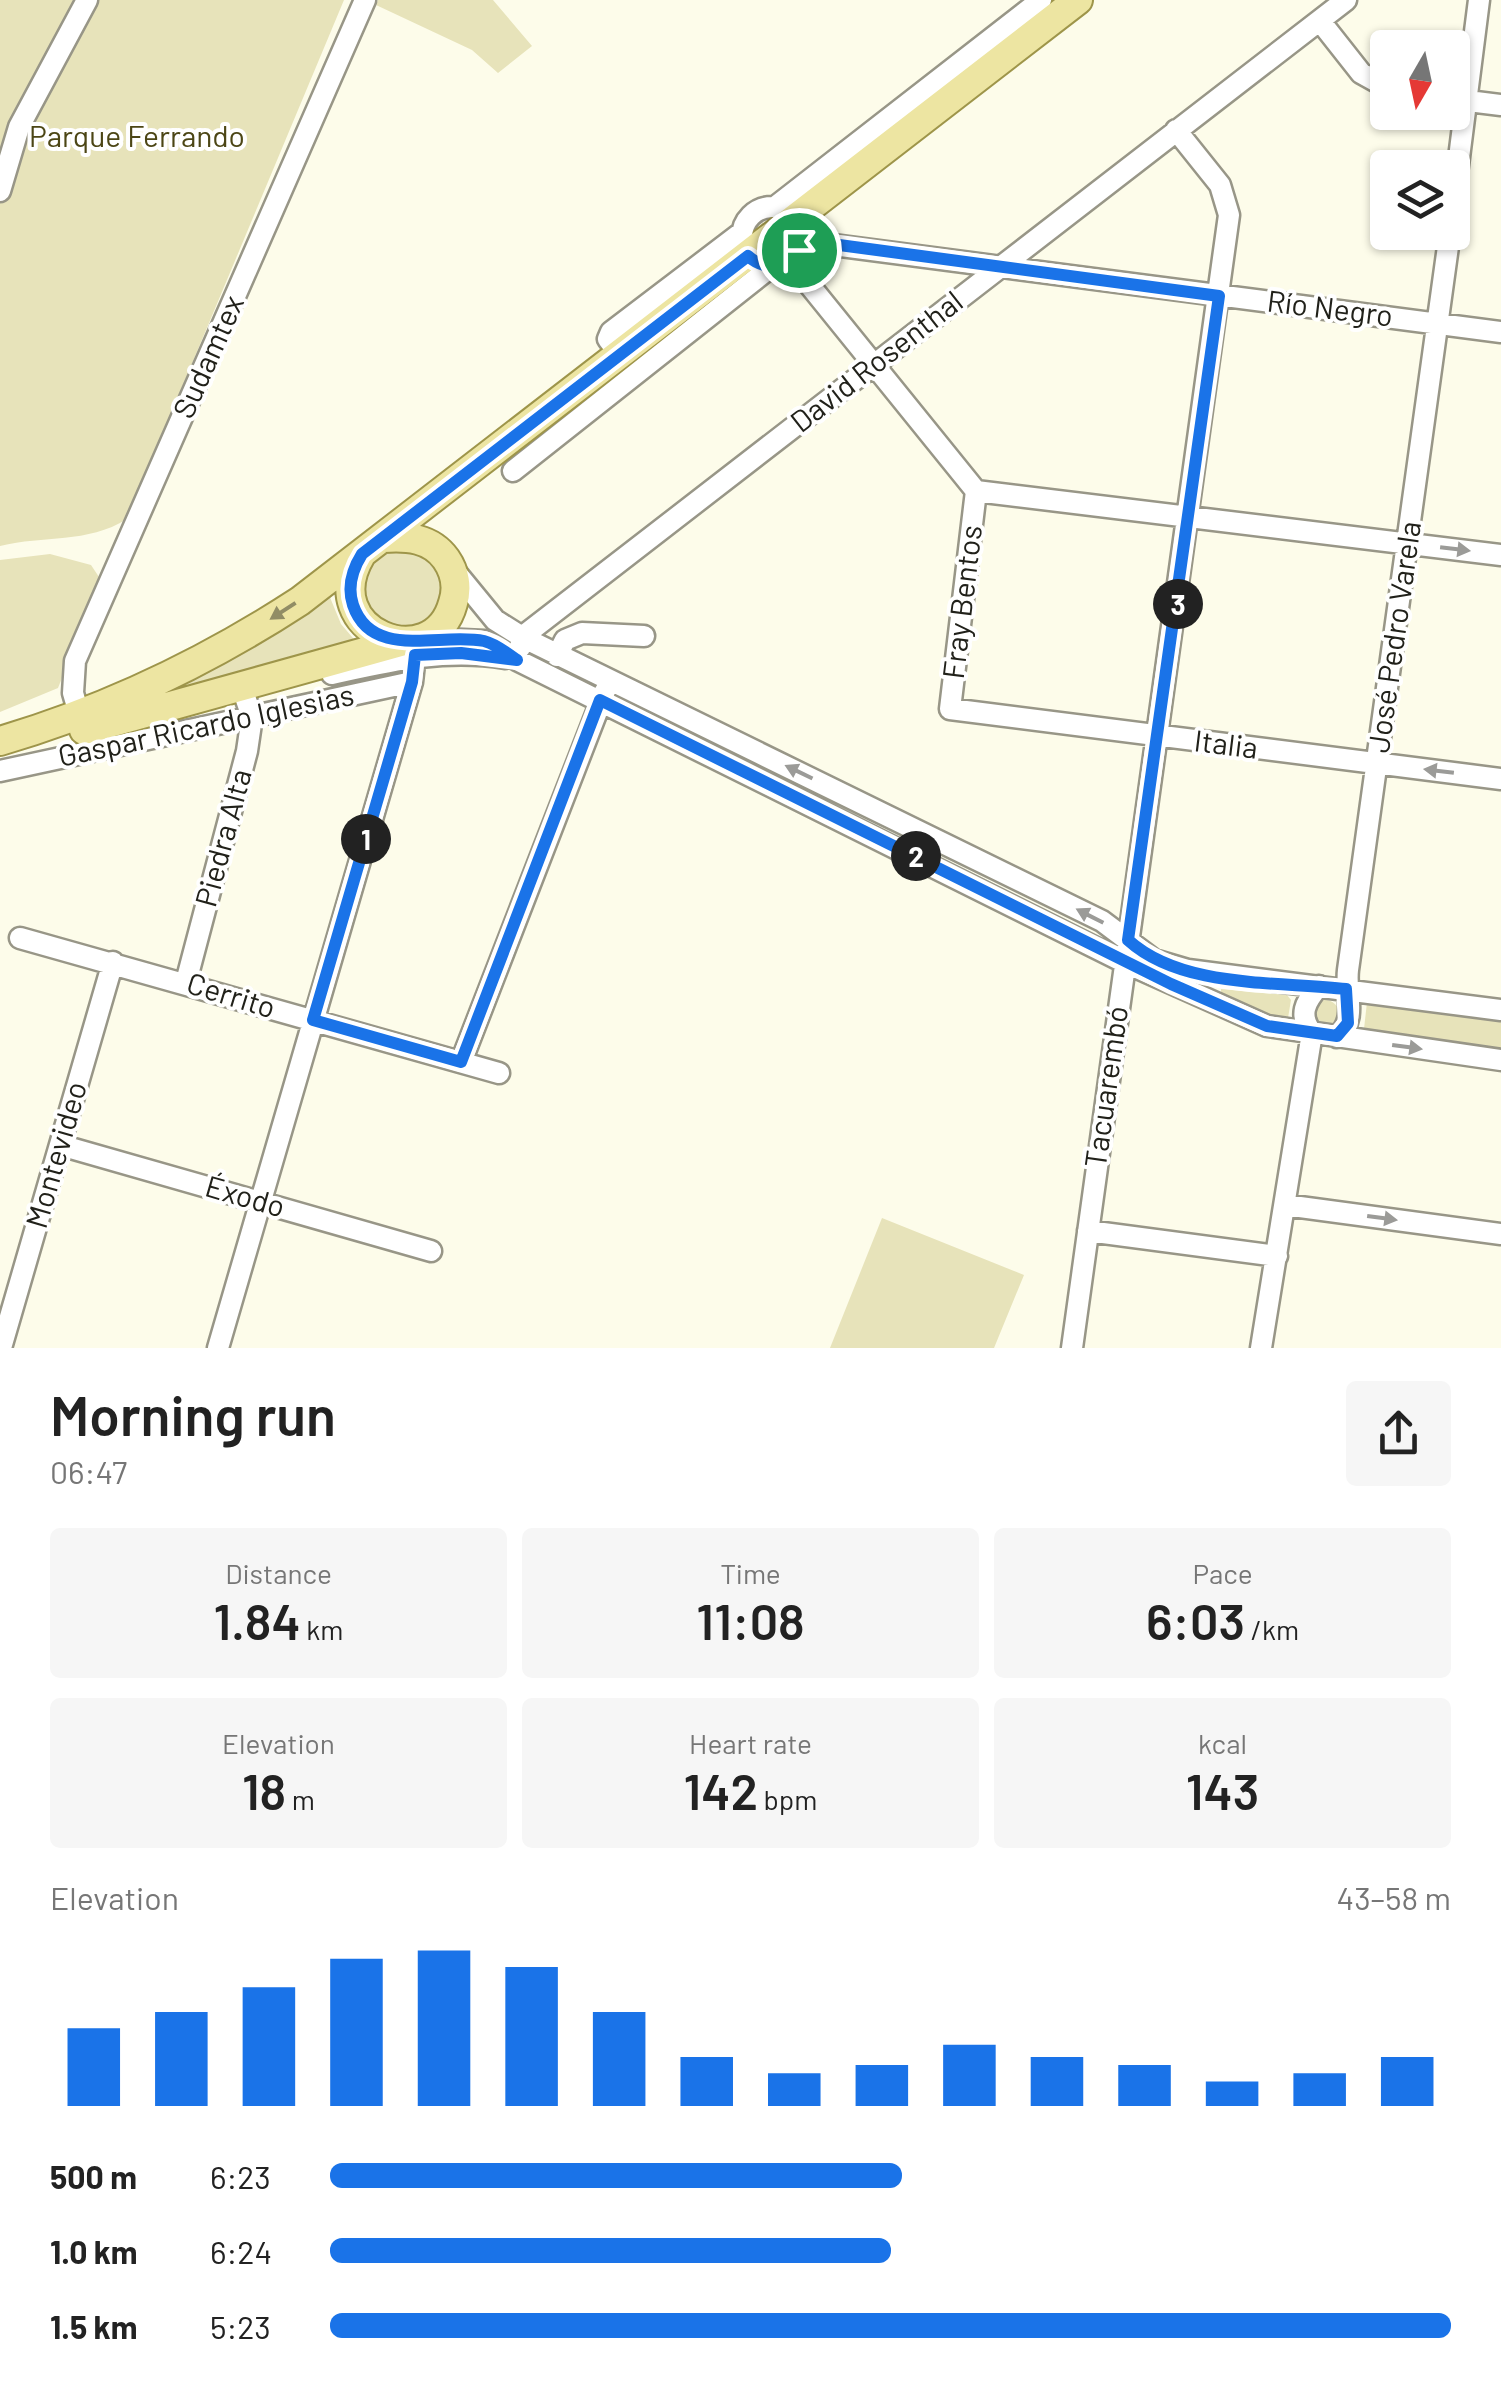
<!DOCTYPE html>
<meta charset="utf-8">
<style>
body{margin:0;font-family:Barlow,sans-serif;background:#f6f6f6;color:#222;height:100vh;display:flex;flex-direction:column;font-size:38px;white-space:nowrap}
*{box-sizing:border-box;margin:0}
p{font-size:32px;color:#767676}
.icon{flex:none;width:55px;height:55px;fill:none;stroke:currentColor;stroke-width:2;stroke-linecap:round;stroke-linejoin:round}
.map{position:relative;height:1348px;overflow:hidden}
.sheet{display:flex;flex-direction:column;background:#fff;flex:1}
.sheet>*{flex:none}
.needle{width:65px;rotate:189deg}
.controls{position:absolute;left:1370px;top:30px;display:grid;gap:20px}
.controls a{display:grid;place-items:center;width:100px;height:100px;border-radius:10px;background:#fff;box-shadow:0 2px 8px #0004;font-size:50px}
.pin{position:absolute;display:grid;place-items:center;width:85px;height:85px;color:#fff;margin:-42px;border:5px solid #fff;border-radius:50%;box-shadow:0 2px 10px #0007}
.km{position:absolute;width:50px;height:50px;margin:-25px;border-radius:50%;background:#222;color:#fff;font-size:28px;line-height:50px;text-align:center}
.round{display:grid;place-items:center;flex:none;width:105px;height:105px;border-radius:10px;background:#f6f6f6}
.overview{display:flex;align-items:center;justify-content:space-between;height:170px;padding:0 50px}
h1{font-size:55px;font-weight:600;line-height:75px}
.figures{display:grid;grid-template-columns:repeat(3,1fr);gap:15px;height:170px;padding:10px 50px}
.figures div{display:grid;align-content:center;border-radius:10px;background:#f6f6f6;text-align:center}
.figures b{font-size:50px;font-weight:600}
.figures small{font-size:28px;font-weight:400}
.figures p{font-size:28px}
.chart{height:280px;padding:20px 50px}
.chart p{display:flex;justify-content:space-between}
.chart svg{width:100%;height:180px;margin-top:10px;stroke:#1a73e8;stroke-width:6}
ul{padding:0 50px;list-style:none;font-size:32px}
li{display:grid;grid-template-columns:160px 120px 1fr;align-items:center;height:75px}
li i{height:25px;border-radius:12px;background:#1a73e8}
.map>svg:first-child{display:block}
.green{fill:#e7e3ba}
.lines{fill:none;stroke-linecap:round;stroke-linejoin:round}
.minor-casing{stroke:#989687;stroke-width:25}
.major-casing{stroke:#9e954a;stroke-width:32}
.minor{stroke:#fff;stroke-width:20}
.major{stroke:#ede5a2;stroke-width:28}
.oneway{fill:#9b9b98}
.oneway2{fill:#918d65}
.route-casing{stroke:#fff;stroke-width:20}
.route{stroke:#1a73e8;stroke-width:12}
.labels{text-anchor:middle;stroke-width:8;stroke-linejoin:round;paint-order:stroke}
.park-label{font-size:30px;fill:#4c4615;stroke:#fff}
.street-label{font-size:30px;fill:#21211a;stroke:#fff}
</style>
<div class="map">
<svg width="1501" height="1348" viewBox="0 0 1501 1348">
<rect width="100%" height="100%" fill="#fdfcea"/>
<path class="green" d="M 0,0 L 344,0 L 127,519 C 87,544 44,535 0,546 Z
M 378,0 L 493,0 L 532,46 L 498,73 L 472,50 L 376,5 Z
M 390,548 C 437,552 450,570 437,616 L 403,634 L 363,611 L 366,565 Z
M 50,554 L 91,565 L 101,580 L 58,688 L 0,712 L 0,560 Z
M 329,595 L 341,624 L 358,644 L 162,702 L 163,691 Z
M 1221,989 L 1287,995 L 1291,1000 L 1288,1018 L 1283,1022 L 1221,994 Z
M1311 1014a14 14 0 1 1 28 0a14 14 0 1 1-28 0Z
M 1367,1002 L 1501,1019 L 1501,1048 L 1364,1029 Z
M 882,1218 L 1024,1275 L 994,1348 L 830,1348 Z"/>
<g class="lines">
<g class="minor-casing">
<path id="minor" d="M 1320,21 L 1361,73 L 1388,88
M 1452,99 L 1501,105
M 0,191 L 19,127 L 87,0
M742 237a30 30 0 1 1 60 0a30 30 0 1 1-60 0Z
M 775,207 L 1041,0
M 1452,213 L 1479,0
M 802,241 L 1501,332
M 790,261 L 976,491 L 950,709 L 1501,779
M 620,355 L 608,339 L 611,332 L 741,233
M 513,471 L 771,267
M 976,491 L 1501,555
M 454,570 L 495,620 L 522,637 L 1102,921 L 1154,960 L 1188,970 L 1501,1010
M 422,638 L 484,641 L 517,660 L 1124,962 L 1267,1026 L 1501,1060
M 520,648 L 522,637 L 1346,0
M 557,656 L 565,640 L 582,633 L 644,636
M 332,674 C 391,661 445,648 505,658
M 80,717 L 73,693 L 75,661 L 365,0
M 0,771 L 412,682
M 20,938 L 499,1073
M 186,982 L 247,751 L 252,717 L 244,694
M 1312,1033 C 1298,1015 1305,1002 1319,986
M 1337,1037 C 1358,1019 1345,994 1348,970 L 1450,232
M 461,1062 L 605,691
M 60,1145 L 431,1251
M 1285,1205 L 1501,1234
M 1088,1231 L 1277,1256
M 1,1348 L 113,962
M 218,1348 L 412,682 L 415,655
M 1072,1348 L 1229,215 L 1220,185 L 1176,130
M 1261,1348 L 1312,1033"/>
</g>
<g class="major-casing">
<path id="major" d="M 361,555 C 315,632 433,677 453,603 C 458,588 455,572 446,559 C 431,538 407,536 383,538
M 84,730 L 404,641
M 0,741 C 109,709 205,663 300,601 L 1078,0"/>
</g>
<use href="#minor" class="minor"/>
<use href="#major" class="major"/>
</g>
<defs><path id="oneway-solid" d="M-6-.8H1V-3.2L6.5 0L1 3.2V.8H-6Z" transform="scale(2.5)"/></defs>
<g class="oneway">
<use href="#oneway-solid" transform="translate(1455 549) rotate(7)"/>
<use href="#oneway-solid" transform="translate(1439 771) rotate(-173)"/>
<use href="#oneway-solid" transform="translate(799 772) rotate(-154)"/>
<use href="#oneway-solid" transform="translate(1090 916) rotate(-153)"/>
<use href="#oneway-solid" transform="translate(1407 1047) rotate(8)"/>
<use href="#oneway-solid" transform="translate(1382 1218) rotate(8)"/>
</g>
<use class="oneway2" href="#oneway-solid" transform="translate(283 611) rotate(147)"/>
<g class="lines">
<g class="route-casing">
<path id="route" d="M 802,240 L 1219,296 L 1128,940 C 1182,989 1278,981 1346,989 L 1348,1023 L 1337,1036 L 1267,1026 L 1171,984 L 600,700 L 461,1062 L 313,1020 L 412,682 L 415,655 L 461,653 L 517,660 C 507,653 496,644 484,641 C 441,632 372,661 353,605 C 347,587 352,570 362,554 L 748,256 C 768,274 794,267 802,240 Z"/>
</g>
<use href="#route" class="route"/>
</g>
<g class="labels">
<g class="park-label">
<text x="137" y="147">Parque Ferrando</text>
</g>
<g class="street-label">
<text transform="translate(1330 309) rotate(7)" y="10">Río Negro</text>
<text transform="translate(209 357) rotate(-66)" y="10">Sudamtex</text>
<text transform="translate(877 362) rotate(-38)" y="10">David Rosenthal</text>
<text transform="translate(963 602) rotate(-83)" y="10">Fray Bentos</text>
<text transform="translate(1395 637) rotate(-82)" y="10">José Pedro Varela</text>
<text transform="translate(206 726) rotate(-12)" y="10">Gaspar Ricardo Iglesias</text>
<text transform="translate(1226 745) rotate(7)" y="10">Italia</text>
<text transform="translate(224 838) rotate(-75)" y="10">Piedra Alta</text>
<text transform="translate(231 996) rotate(17)" y="10">Cerrito</text>
<text transform="translate(1107 1087) rotate(-82)" y="10">Tacuarembó</text>
<text transform="translate(57 1155) rotate(-74)" y="10">Montevideo</text>
<text transform="translate(245 1197) rotate(16)" y="10">Éxodo</text>
</g>
</g>
</svg>
<div class="controls">
<a><svg class="needle" viewBox="-14 -14 28 28"><path d="M0-13l5 13h-10z" fill="#e53935"/><path d="M0 13l5-13h-10z" fill="#767676"/></svg></a>
<a><svg class="icon" aria-label="layers" viewBox="0 0 24 24"><path d="M12 4l9 5-9 5-9-5zM3 14l9 5 9-5"/></svg></a>
</div>
<div class="pin" style="left:799px;top:250px;background:#1e9e55"><svg class="icon" aria-label="arrive" viewBox="0 0 24 24"><path d="M6 21V4h12l-3 4 3 4H6"/></svg></div>
<b class="km" style="left:366px;top:839px">1</b>
<b class="km" style="left:916px;top:856px">2</b>
<b class="km" style="left:1178px;top:604px">3</b>
</div>
<section class="sheet">
<div class="overview"><div><h1>Morning run</h1><p>06:47</p></div><a class="round"><svg class="icon" aria-label="share" viewBox="0 0 24 24"><path d="M12 15V3M7 8l5-5 5 5M5 13v7h14v-7"/></svg></a></div>
<div class="figures">
<div><p>Distance</p><b>1.84<small> km</small></b></div>
<div><p>Time</p><b>11:08</b></div>
<div><p>Pace</p><b>6:03<small> /km</small></b></div>
</div>
<div class="figures">
<div><p>Elevation</p><b>18<small> m</small></b></div>
<div><p>Heart rate</p><b>142<small> bpm</small></b></div>
<div><p>kcal</p><b>143</b></div>
</div>
<div class="chart"><p><span>Elevation</span>43–58 m</p>
<svg viewBox="0 0 160 44" preserveAspectRatio="none"><path d="M5 44V25M15 44V21M25 44V15M35 44V8M45 44V6M55 44V10M65 44V21M75 44V32M85 44V36M95 44V34M105 44V29M115 44V32M125 44V34M135 44V38M145 44V36M155 44V32"/></svg>
</div>
<ul>
<li><b>500 m</b>6:23<i style="width:51%"></i></li>
<li><b>1.0 km</b>6:24<i style="width:50%"></i></li>
<li><b>1.5 km</b>5:23<i style="width:100%"></i></li>
</ul>
</section>
